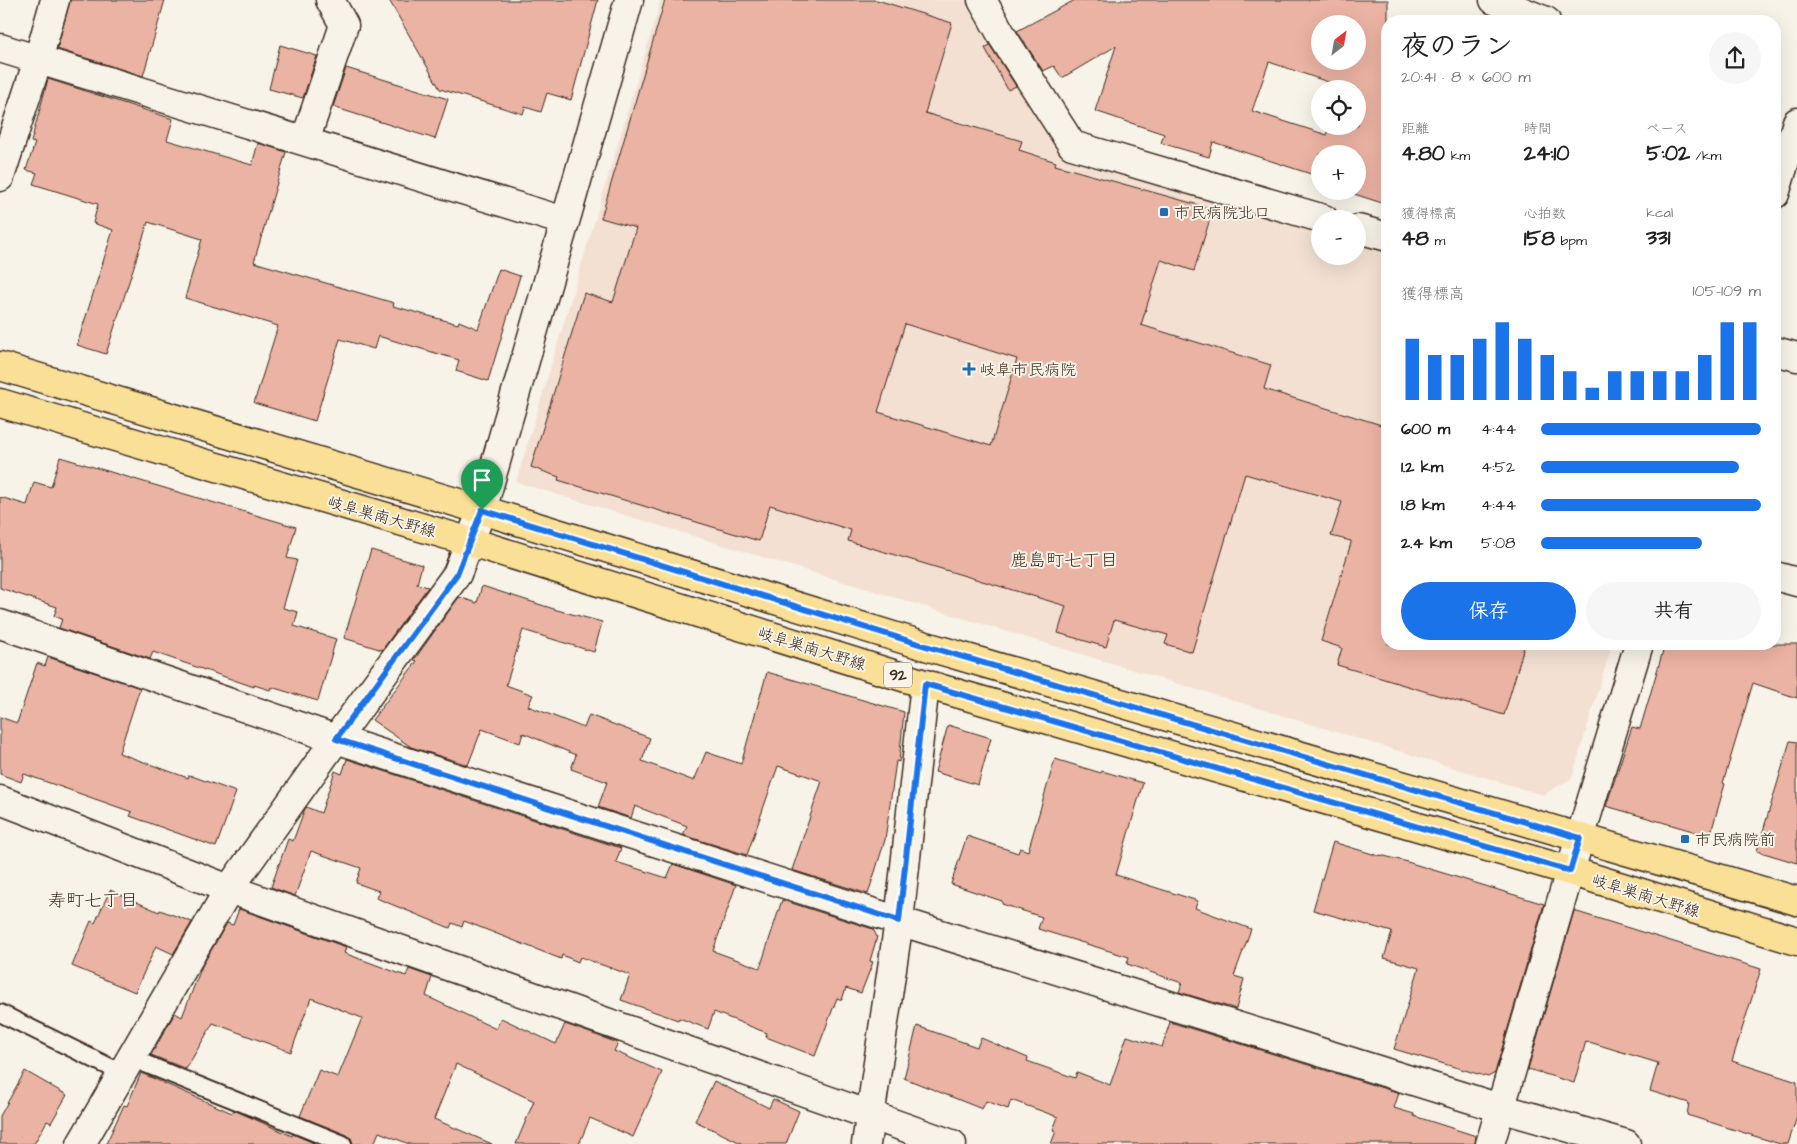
<!DOCTYPE html>
<html lang="ja">
<meta charset="utf-8">
<style>
body{margin:0;font-family:"Architects Daughter","Klee One",sans-serif;background:#f6f6f6;color:#222;height:100vh;display:flex;flex-direction:column;font-size:19px;white-space:nowrap}
*{box-sizing:border-box;margin:0}
p{font-size:16px;color:#767676}
.icon{flex:none;width:28px;height:28px;fill:none;stroke:currentColor;stroke-width:2;stroke-linecap:round;stroke-linejoin:round}
.map{position:relative;flex:1;overflow:hidden}
.details{position:absolute;left:1381px;top:15px;width:400px;height:635px;display:flex;flex-direction:column;background:#fff;border-radius:20px;box-shadow:0 5px 20px #0002}
.details>*{flex:none}
.needle{width:32px;rotate:31deg}
.fabs{position:absolute;left:1311px;top:15px;display:grid;gap:10px}
.fabs a{display:grid;place-items:center;width:55px;height:55px;border-radius:50%;background:#fff;box-shadow:0 5px 20px #0002;font-size:25px}
.pin{position:absolute;display:grid;place-items:center;width:42px;height:42px;color:#fff;margin:-51px -21px;border-radius:50% 50% 50% 0;rotate:-45deg;box-shadow:0 0 5px #0007}
.pin .icon{rotate:45deg}
.round{display:grid;place-items:center;flex:none;width:52px;height:52px;border-radius:26px;background:#f6f6f6}
.overview{display:flex;align-items:center;justify-content:space-between;height:85px;padding:0 20px}
h1{font-size:28px;font-weight:700;line-height:38px}
.stats{display:grid;grid-template-columns:repeat(3,1fr);gap:8px;height:85px;padding:5px 20px}
.stats div{display:grid;align-content:center}
.stats b{font-size:21px;font-weight:700}
.stats small{font-size:14px;font-weight:400}
.stats p{font-size:14px}
.chart{height:140px;padding:10px 20px}
.chart p{display:flex;justify-content:space-between}
.chart svg{width:100%;height:90px;margin-top:5px;stroke:#1a73e8;stroke-width:6}
.cta{display:flex;gap:10px;margin-top:auto;padding:10px 20px}
.cta a{flex:1;height:58px;border-radius:30px;background:#1a73e8;color:#fff;font-size:20px;font-weight:700;line-height:58px;text-align:center}
.cta a+a{background:#f6f6f6;color:#222}
ul{padding:0 20px;list-style:none;font-size:16px}
li{display:grid;grid-template-columns:80px 60px 1fr;align-items:center;height:38px}
li i{height:12px;border-radius:6px;background:#1a73e8}
.map>svg:first-child{display:block}
.built{fill:#f3e0d3}
.building{fill:#ebb3a3;stroke:#3b2a1e;fill-rule:evenodd}
.lines{fill:none;stroke-linecap:round;stroke-linejoin:round}
.lane-casing{stroke:#3b2a1e;stroke-width:20}
.street-casing{stroke:#3b2a1e;stroke-width:31}
.primary-casing{stroke:#3b2a1e;stroke-width:31}
.lane{stroke:#f7f3e8;stroke-width:16}
.street{stroke:#f7f3e8;stroke-width:28}
.primary{stroke:#fadf96;stroke-width:28}
.route-casing{stroke:#fff;stroke-width:10}
.route{stroke:#1a73e8;stroke-width:6}
.poi-dot{fill:#1f6fb2;stroke:#f7f3e8;stroke-width:2}
.labels{text-anchor:middle;stroke-width:4;stroke-linejoin:round;paint-order:stroke}
.shield{fill:#f7f3e8;stroke:#73665b;stroke-width:1}
.shield-label{font-size:15px;font-weight:bold;fill:#3b2a1e}
.poi-label{font-size:16px;fill:#3b2a1e;stroke:#f7f3e8;text-anchor:start}
.street-label{font-size:16px;fill:#3b2a1e;stroke:#f7f3e8}
.neighbourhood-label{font-size:18px;fill:#3b2a1e;stroke:#f7f3e8}
</style>
<div class="map">
<svg width="1797" height="1144" viewBox="0 0 1797 1144">
<rect width="100%" height="100%" fill="#f7f3e8"/>
<filter id="ink" filterUnits="userSpaceOnUse"><feTurbulence type="fractalNoise" baseFrequency=".02" numOctaves="2"/><feDisplacementMap in="SourceGraphic" scale="10" xChannelSelector="R" yChannelSelector="G"/><feConvolveMatrix kernelMatrix="1 2 1 2 8 2 1 2 1" color-interpolation-filters="sRGB"/></filter>
<g filter="url(#ink)">
<path class="built" d="M 661,0 L 978,0 L 1065,152 L 1320,228 L 1320,256 L 1358,256 L 1358,239 L 1387,248 L 1388,644 L 1612,644 L 1572,778 L 1543,795 L 516,482 Z"/>
<path class="building" d="M 70,0 L 165,0 L 143,76 L 57,49 Z
M 389,0 L 598,0 L 571,100 L 547,93 L 541,112 L 525,107 L 523,114 L 440,89 Z
M 665,0 L 877,0 L 952,23 L 925,113 L 1022,141 L 1019,150 L 1056,162 L 1055,165 L 1213,209 L 1194,271 L 1161,260 L 1141,325 L 1271,365 L 1264,389 L 1388,427 L 1388,644 L 1525,644 L 1504,715 L 1337,665 L 1342,648 L 1321,641 L 1351,543 L 1351,541 L 1331,536 L 1342,502 L 1245,474 L 1192,652 L 1165,644 L 1168,635 L 1114,620 L 1106,647 L 1058,633 L 1066,606 L 848,541 L 851,530 L 770,505 L 759,541 L 558,480 L 559,477 L 531,467 L 584,293 L 613,302 L 636,228 L 601,218 ZM 905,324 L 1017,359 L 991,446 L 878,412 Z
M 1075,0 L 1388,0 L 1388,205 L 1348,192 L 1358,191 L 1358,154 L 1320,154 L 1320,177 L 1213,142 L 1209,157 L 1161,143 L 1164,134 L 1095,111 L 1116,46 L 1062,78 L 1054,66 L 1043,71 L 1017,31 ZM 1320,24 L 1358,24 L 1358,61 L 1320,61 ZM 1269,62 L 1343,87 L 1342,89 L 1358,89 L 1358,126 L 1330,126 L 1327,135 L 1252,111 Z
M 280,45 L 317,56 L 303,98 L 269,89 Z
M 990,45 L 991,47 L 1016,86 L 1008,90 L 985,48 Z
M 346,68 L 448,99 L 435,139 L 333,107 Z
M 48,79 L 173,119 L 167,140 L 252,165 L 258,143 L 286,152 L 254,262 L 394,303 L 393,306 L 458,324 L 459,321 L 478,329 L 499,269 L 520,276 L 488,381 L 456,371 L 459,360 L 378,336 L 374,349 L 340,339 L 315,421 L 254,403 L 278,326 L 185,298 L 202,239 L 148,222 L 106,354 L 77,345 L 113,230 L 93,223 L 98,204 L 33,184 L 37,173 L 26,170 L 35,143 L 31,142 Z
M 60,457 L 296,527 L 287,558 L 297,560 L 283,608 L 298,612 L 294,626 L 336,639 L 318,701 L 271,687 L 270,690 L 254,685 L 254,687 L 153,652 L 150,659 L 59,628 L 62,619 L 54,616 L 57,607 L 0,588 L 0,497 L 27,505 L 34,482 L 51,487 Z
M 371,550 L 422,565 L 417,584 L 428,587 L 382,650 L 344,638 Z
M 482,586 L 557,610 L 602,622 L 594,652 L 523,630 L 506,685 L 533,695 L 528,706 L 584,728 L 589,715 L 650,738 L 642,761 L 694,781 L 706,752 L 741,764 L 767,672 L 904,712 L 899,762 L 896,761 L 885,840 L 868,894 L 792,870 L 822,781 L 778,766 L 747,855 L 683,835 L 687,826 L 635,806 L 631,818 L 598,807 L 607,782 L 571,769 L 576,755 L 523,733 L 520,743 L 482,729 L 468,765 L 411,747 L 372,720 L 417,661 L 414,660 L 459,597 L 477,603 Z
M 1665,644 L 1797,644 L 1797,698 L 1753,683 L 1723,783 L 1725,784 L 1710,836 L 1606,806 L 1632,727 L 1640,729 Z
M 48,657 L 140,688 L 119,753 L 188,778 L 189,775 L 236,792 L 216,847 L 130,816 L 132,812 L 24,774 L 21,782 L 0,774 L 0,717 L 17,723 L 37,663 L 45,666 Z
M 948,725 L 991,738 L 978,785 L 935,772 Z
M 1790,741 L 1797,742 L 1797,863 L 1757,851 Z
M 347,759 L 621,848 L 616,862 L 667,878 L 673,864 L 736,885 L 713,951 L 760,968 L 782,900 L 873,929 L 877,937 L 870,961 L 873,962 L 861,993 L 846,988 L 842,1000 L 837,998 L 815,1056 L 766,1037 L 767,1033 L 714,1012 L 708,1029 L 679,1018 L 678,1020 L 621,1000 L 630,975 L 580,957 L 578,962 L 562,955 L 561,959 L 464,921 L 462,927 L 452,923 L 450,928 L 376,898 L 379,891 L 356,883 L 361,868 L 311,851 L 295,896 L 271,887 L 288,839 L 293,841 L 304,811 L 306,807 L 321,813 L 335,771 L 342,774 Z
M 1055,759 L 1101,773 L 1102,771 L 1143,783 L 1116,875 L 1198,901 L 1195,908 L 1251,929 L 1234,976 L 1244,979 L 1236,1009 L 1179,992 L 1182,983 L 1127,964 L 1129,957 L 1038,929 L 1042,917 L 1002,904 L 1002,901 L 951,884 L 967,836 L 1018,853 L 1020,848 L 1028,851 Z
M 1333,842 L 1379,856 L 1380,855 L 1404,861 L 1544,904 L 1495,1073 L 1488,1077 L 1394,1049 L 1419,968 L 1384,958 L 1392,932 L 1313,910 Z
M 110,890 L 159,912 L 160,910 L 192,922 L 173,954 L 156,946 L 135,992 L 72,966 L 91,921 L 95,923 Z
M 239,909 L 346,947 L 344,953 L 406,976 L 409,969 L 432,977 L 426,996 L 496,1029 L 501,1018 L 556,1044 L 565,1024 L 618,1043 L 614,1051 L 662,1072 L 633,1137 L 590,1118 L 579,1144 L 516,1144 L 534,1101 L 456,1064 L 434,1119 L 492,1144 L 409,1144 L 379,1132 L 374,1144 L 353,1144 L 351,1138 L 347,1135 L 300,1116 L 319,1070 L 338,1077 L 362,1018 L 311,998 L 291,1052 L 213,1023 L 186,1069 L 151,1055 L 175,1013 L 182,1017 L 202,966 L 227,923 L 233,925 Z
M 1574,911 L 1761,969 L 1732,1061 L 1797,1082 L 1797,1117 L 1788,1144 L 1780,1144 L 1687,1115 L 1689,1103 L 1650,1091 L 1658,1063 L 1586,1041 L 1574,1083 L 1528,1069 Z
M 1170,1022 L 1399,1093 L 1394,1108 L 1414,1114 L 1414,1116 L 1476,1136 L 1475,1144 L 1051,1144 L 1056,1131 L 1053,1130 L 1058,1117 L 1011,1100 L 1008,1109 L 986,1101 L 982,1109 L 904,1078 L 917,1026 L 977,1047 L 981,1038 L 1028,1058 L 1027,1061 L 1075,1078 L 1077,1072 L 1110,1085 L 1127,1036 L 1162,1047 Z
M 25,1071 L 67,1095 L 51,1123 L 47,1121 L 34,1144 L 0,1144 L 0,1116 Z
M 141,1073 L 232,1113 L 234,1110 L 292,1136 L 293,1134 L 316,1144 L 106,1144 L 124,1105 L 127,1106 Z
M 714,1081 L 769,1108 L 773,1099 L 799,1111 L 786,1144 L 743,1144 L 695,1121 Z"/>
<g class="lines">
<g class="lane-casing">
<path id="lane" d="M 0,1013 L 122,1073
M 131,1058 L 343,1144"/>
</g>
<g class="street-casing">
<path id="street" d="M 982,0 L 1004,39 L 1072,145 L 1324,219
M 1494,0 L 1546,21
M 0,48 L 564,221
M 305,141 L 344,25 L 330,0
M 0,177 L 38,60 L 55,0
M 1775,194 L 1797,122
M 1358,229 L 1388,237
M 1775,351 L 1797,357
M 1775,576 L 1797,582
M 0,624 L 336,739 L 899,921 L 1500,1108 L 1626,1144
M 0,800 L 229,889 L 952,1144
M 81,1144 L 229,889 L 336,739 L 457,574 L 482,510 L 629,0
M 866,1144 L 899,921 L 925,684
M 1490,1144 L 1570,871 L 1639,644"/>
</g>
<g class="primary-casing">
<path id="primary" d="M 0,366 L 482,510 L 919,644 L 1797,901
M 0,403 L 471,542 L 925,684 L 1570,871 L 1797,941"/>
</g>
<use href="#lane" class="lane"/>
<use href="#street" class="street"/>
<use href="#primary" class="primary"/>
</g>
</g>
<g class="lines" filter="url(#ink)">
<g class="route-casing">
<path id="route" d="M 482,510 L 919,644 L 1580,838 L 1570,871 L 925,684 L 899,921 L 336,739 L 457,574 Z"/>
</g>
<use href="#route" class="route"/>
</g>
<g class="poi-dot">
<rect x="1159" y="207" width="10" height="10" rx="2.5"/>
<path d="M966.5 361.5h5v5h5v5h-5v5h-5v-5h-5v-5h5z"/>
<rect x="1680" y="834" width="10" height="10" rx="2.5"/>
</g>
<g class="labels">
<rect class="shield" x="884" y="662.5" width="28" height="25" rx="4"/>
<g class="shield-label">
<text x="898" y="680">92</text>
</g>
<g class="poi-label">
<text x="1174" y="218">市民病院北口</text>
<text x="980" y="375">岐阜市民病院</text>
<text x="1695" y="845">市民病院前</text>
</g>
<g class="street-label">
<text transform="translate(382 516) rotate(16)" y="6">岐阜巣南大野線</text>
<text transform="translate(812 648) rotate(17)" y="6">岐阜巣南大野線</text>
<text transform="translate(1646 895) rotate(17)" y="6">岐阜巣南大野線</text>
</g>
<g class="neighbourhood-label">
<text x="1064" y="566">鹿島町七丁目</text>
<text x="93" y="906">寿町七丁目</text>
</g>
</g>
</svg>
<div class="fabs">
<a><svg class="needle" viewBox="-14 -14 28 28"><path d="M0-13l5 13h-10z" fill="#e53935"/><path d="M0 13l5-13h-10z" fill="#767676"/></svg></a>
<a><svg class="icon" aria-label="locate" viewBox="0 0 24 24"><circle cx="12" cy="12" r="6"/><path d="M12 2v4M12 18v4M2 12h4M18 12h4"/></svg></a>
<a>+</a>
<a>−</a>
</div>
<div class="pin" style="left:482px;top:510px;background:#1e9e55"><svg class="icon" aria-label="arrive" viewBox="0 0 24 24"><path d="M6 21V4h12l-3 4 3 4H6"/></svg></div>
<section class="details">
<div class="overview"><div><h1>夜のラン</h1><p>20:41 · 8 × 600 m</p></div><a class="round"><svg class="icon" aria-label="share" viewBox="0 0 24 24"><path d="M12 15V3M7 8l5-5 5 5M5 13v7h14v-7"/></svg></a></div>
<div class="stats">
<div><p>距離</p><b>4.80<small> km</small></b></div>
<div><p>時間</p><b>24:10</b></div>
<div><p>ペース</p><b>5:02<small> /km</small></b></div>
</div>
<div class="stats">
<div><p>獲得標高</p><b>48<small> m</small></b></div>
<div><p>心拍数</p><b>158<small> bpm</small></b></div>
<div><p>kcal</p><b>331</b></div>
</div>
<div class="chart"><p><span>獲得標高</span>105–109 m</p>
<svg viewBox="0 0 160 44" preserveAspectRatio="none"><path d="M5 44V14M15 44V22M25 44V22M35 44V14M45 44V6M55 44V14M65 44V22M75 44V30M85 44V38M95 44V30M105 44V30M115 44V30M125 44V30M135 44V22M145 44V6M155 44V6"/></svg>
</div>
<ul>
<li><b>600 m</b>4:44<i style="width:100%"></i></li>
<li><b>1.2 km</b>4:52<i style="width:90%"></i></li>
<li><b>1.8 km</b>4:44<i style="width:100%"></i></li>
<li><b>2.4 km</b>5:08<i style="width:73%"></i></li>
</ul>
<div class="cta"><a>保存</a><a>共有</a></div>
</section>
</div>
